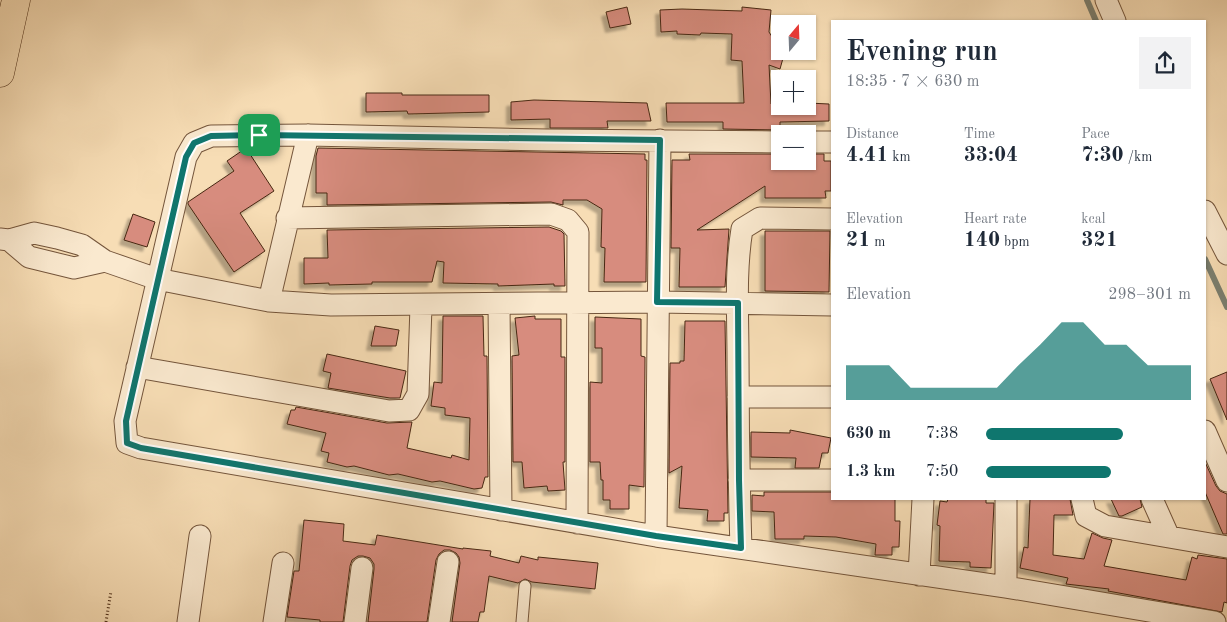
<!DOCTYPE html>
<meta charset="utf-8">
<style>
body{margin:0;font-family:"Old Standard TT",serif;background:#f2f2f3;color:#1f2937;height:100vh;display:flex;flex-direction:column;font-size:19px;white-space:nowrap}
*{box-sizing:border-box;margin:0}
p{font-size:16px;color:#747a83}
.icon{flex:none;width:28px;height:28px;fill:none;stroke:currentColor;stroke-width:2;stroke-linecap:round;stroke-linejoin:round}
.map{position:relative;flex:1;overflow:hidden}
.side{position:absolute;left:831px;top:20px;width:375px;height:480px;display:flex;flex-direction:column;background:#fff;border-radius:0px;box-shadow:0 1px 4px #0004}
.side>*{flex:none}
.needle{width:32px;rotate:19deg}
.controls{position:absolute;left:771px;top:15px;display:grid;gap:10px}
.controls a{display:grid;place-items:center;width:45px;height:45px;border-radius:0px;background:#fff;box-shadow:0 1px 4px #0004;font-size:25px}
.pin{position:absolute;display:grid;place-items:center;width:42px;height:42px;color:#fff;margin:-21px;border-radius:10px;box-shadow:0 2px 8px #0006}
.round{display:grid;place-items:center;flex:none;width:52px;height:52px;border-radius:0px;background:#f2f2f3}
.head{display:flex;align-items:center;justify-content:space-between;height:85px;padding:0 15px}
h1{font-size:28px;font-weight:800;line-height:38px}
.metrics{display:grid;grid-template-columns:repeat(3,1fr);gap:8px;height:85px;padding:5px 15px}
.metrics div{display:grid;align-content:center}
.metrics b{font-size:21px;font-weight:800}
.metrics small{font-size:14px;font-weight:400}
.metrics p{font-size:14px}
.chart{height:140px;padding:10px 15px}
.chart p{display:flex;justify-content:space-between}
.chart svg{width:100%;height:90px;margin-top:5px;fill:#0f766e;opacity:.7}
ul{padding:0 15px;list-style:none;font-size:16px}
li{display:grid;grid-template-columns:80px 60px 1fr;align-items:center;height:38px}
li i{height:12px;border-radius:6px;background:#0f766e}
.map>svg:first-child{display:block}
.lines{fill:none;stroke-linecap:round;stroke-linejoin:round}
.stream{stroke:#7b8071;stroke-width:6}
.building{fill:#d78c7e;stroke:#482812;filter:url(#shadow)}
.service-casing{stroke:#74553b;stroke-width:13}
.minor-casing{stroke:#74553b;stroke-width:23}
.trunk-casing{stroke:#482812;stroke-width:29}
.path{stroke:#482812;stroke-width:3;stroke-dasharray:1 2.5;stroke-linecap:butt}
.service{stroke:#fae9cf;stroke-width:11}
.minor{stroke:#fae9cf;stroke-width:21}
.trunk{stroke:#f7ddb5;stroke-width:28}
.route-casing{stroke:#fff;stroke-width:10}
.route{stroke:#0f766e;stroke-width:6}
</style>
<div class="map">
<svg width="1227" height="622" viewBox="0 0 1227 622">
<defs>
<filter id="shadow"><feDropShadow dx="-4.5" dy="4.5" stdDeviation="1" flood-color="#0004"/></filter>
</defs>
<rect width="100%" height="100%" fill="#f7ddb5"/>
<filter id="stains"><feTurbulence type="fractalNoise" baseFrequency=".004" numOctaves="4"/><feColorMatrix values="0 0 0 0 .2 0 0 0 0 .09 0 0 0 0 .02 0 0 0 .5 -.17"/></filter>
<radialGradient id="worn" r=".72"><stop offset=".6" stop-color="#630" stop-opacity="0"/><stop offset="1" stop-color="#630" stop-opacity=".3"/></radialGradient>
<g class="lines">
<path class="stream" d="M 1087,0 L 1096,21
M 1205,259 L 1227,307"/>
</g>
<path class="building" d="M 627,7 L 631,24 L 610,28 L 606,12 Z
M 742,7 L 771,10 L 769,32 L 776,43 L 780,44 L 780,51 L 785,51 L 780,69 L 769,65 L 771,104 L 780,104 L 780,106 L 808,106 L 808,103 L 829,104 L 829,121 L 780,122 L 780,130 L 723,129 L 723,122 L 667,122 L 666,103 L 744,103 L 742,61 L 731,60 L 732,34 L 701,33 L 700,35 L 677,34 L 677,31 L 661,32 L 660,10 L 682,9 L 742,11 Z
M 366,93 L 402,93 L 402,95 L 489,95 L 489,112 L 408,114 L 407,111 L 366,112 Z
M 534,100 L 647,103 L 651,121 L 607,121 L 608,128 L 550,128 L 550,119 L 511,120 L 511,102 Z
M 246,148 L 274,191 L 240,213 L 265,251 L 234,272 L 188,204 L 188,202 L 234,171 L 227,161 Z
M 318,148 L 645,154 L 645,160 L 647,160 L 646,282 L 604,282 L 605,248 L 601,247 L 602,209 L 587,200 L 563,200 L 563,205 L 551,202 L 327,205 L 327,193 L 316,193 L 316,156 Z
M 689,154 L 780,154 L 780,161 L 808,161 L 808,154 L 824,154 L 824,161 L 831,161 L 831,191 L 825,191 L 826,198 L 765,198 L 765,186 L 697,230 L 729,229 L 725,287 L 679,287 L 680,248 L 671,248 L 672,160 L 690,160 Z
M 133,214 L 155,222 L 147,247 L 124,240 Z
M 549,227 L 561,231 L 564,234 L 565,286 L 554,286 L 554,284 L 498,286 L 498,284 L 443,283 L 444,262 L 437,261 L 432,282 L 372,282 L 372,284 L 329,285 L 329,283 L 304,284 L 304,258 L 328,258 L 327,230 Z
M 765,231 L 830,231 L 829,292 L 765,291 Z
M 443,316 L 483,316 L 484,356 L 487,356 L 488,477 L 485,477 L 482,488 L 474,489 L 440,481 L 432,482 L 398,474 L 389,475 L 354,466 L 347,467 L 327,462 L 329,453 L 321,451 L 326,433 L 287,424 L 291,410 L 295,410 L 296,407 L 387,423 L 412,422 L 407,448 L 451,458 L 452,455 L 469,460 L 470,418 L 445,415 L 445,408 L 431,406 L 434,382 L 442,383 Z
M 535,316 L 535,319 L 561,319 L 561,357 L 565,357 L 565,462 L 563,462 L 565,490 L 548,491 L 547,486 L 524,488 L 522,462 L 513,462 L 512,356 L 519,355 L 515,318 Z
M 595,317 L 641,319 L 641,356 L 645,357 L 645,362 L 644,487 L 629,485 L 629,509 L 610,509 L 610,500 L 603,500 L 603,480 L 601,480 L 600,462 L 590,462 L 590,382 L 602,383 L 602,348 L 595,348 Z
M 685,321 L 725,321 L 728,513 L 724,513 L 724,521 L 707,521 L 708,510 L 679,508 L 682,466 L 669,473 L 670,363 L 680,363 L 680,361 L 684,361 Z
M 375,326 L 399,330 L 396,346 L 371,346 Z
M 327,354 L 406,371 L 400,398 L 390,398 L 328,388 L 331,373 L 323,371 Z
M 1227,372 L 1227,420 L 1210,379 Z
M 790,430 L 831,438 L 828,453 L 822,453 L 819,468 L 795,468 L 796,458 L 751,457 L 751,432 L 790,433 Z
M 1205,462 L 1216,486 L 1220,491 L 1227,494 L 1227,534 L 1223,534 L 1205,492 Z
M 764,492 L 832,492 L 832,499 L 895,499 L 895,521 L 900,521 L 899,547 L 892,547 L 892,555 L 875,555 L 876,544 L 836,537 L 804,536 L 804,539 L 775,539 L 774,512 L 752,511 L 752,495 L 764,496 Z
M 948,499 L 986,499 L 986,503 L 994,503 L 991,568 L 970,567 L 970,562 L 939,561 L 940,526 L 937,525 L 940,501 L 947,502 Z
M 1030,499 L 1070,499 L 1073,515 L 1054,515 L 1053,555 L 1084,559 L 1092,533 L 1103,538 L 1112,540 L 1104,566 L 1186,580 L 1192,557 L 1197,559 L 1198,555 L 1227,559 L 1227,603 L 1224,602 L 1222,612 L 1108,591 L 1109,589 L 1066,584 L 1068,578 L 1020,568 L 1024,547 L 1028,548 Z
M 1111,499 L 1140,499 L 1142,507 L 1122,516 L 1119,516 Z
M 304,520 L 344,524 L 343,541 L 375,545 L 377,535 L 463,549 L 463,548 L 491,551 L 490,556 L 519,563 L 521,556 L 538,560 L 538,557 L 598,563 L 595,589 L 532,582 L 525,579 L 518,583 L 489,576 L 484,612 L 480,612 L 478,622 L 452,622 L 460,563 L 459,557 L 456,553 L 450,550 L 444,550 L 439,554 L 436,560 L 427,622 L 368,622 L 374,569 L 374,564 L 370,558 L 363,556 L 358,556 L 352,560 L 350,566 L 343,622 L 320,622 L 320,620 L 287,617 L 294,571 L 299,571 Z"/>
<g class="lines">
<g class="service-casing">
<path id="service" d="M 522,622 L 525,586"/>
</g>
<g class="minor-casing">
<path id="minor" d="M 1106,0 L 1115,21
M 780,142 L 547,140 L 308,135 L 211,136 L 194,143 L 186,157 L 125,421 L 127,443 L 141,448 L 656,536 L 1006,587 L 1215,622
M 808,142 L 832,142
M 1205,211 L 1227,254
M 287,218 L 551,214 L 568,220 L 578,232 L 577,523
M 0,239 L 9,240 L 34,233 L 57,238 L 82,245 L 105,261 L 157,279 L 269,301 L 331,305 L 657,302 L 832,305
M 9,240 L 29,257 L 74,268 L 105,261
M 269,301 L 308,135
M 499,304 L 501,510
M 137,367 L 389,411 L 409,410 L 418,394 L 421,306
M 738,397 L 832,397
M 1205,431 L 1227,481
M 739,480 L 832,480
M 1006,499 L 1006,587
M 1082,499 L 1086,516 L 1105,526 L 1227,547
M 1152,499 L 1169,537
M 656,536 L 660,140
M 741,548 C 739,485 738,421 738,358 C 738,315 735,271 742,229 L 760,218 L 832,219
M 919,575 L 923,499
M 188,622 L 200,536
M 274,622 L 283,563
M 355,622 L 362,568
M 439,622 L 448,562"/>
</g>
<g class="trunk-casing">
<path id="trunk" d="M 0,73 L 16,0"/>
</g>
<path class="path" d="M 106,622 L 111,591"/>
<use href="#service" class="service"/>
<use href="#minor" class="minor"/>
<use href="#trunk" class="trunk"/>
</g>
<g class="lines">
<g class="route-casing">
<path id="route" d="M 259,135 L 660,140 L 657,302 L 738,303 L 739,480 L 741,548 L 656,536 L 141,448 L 127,443 L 126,421 L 186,157 L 194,143 L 211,136 Z"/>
</g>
<use href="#route" class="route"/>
</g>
<rect width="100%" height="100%" filter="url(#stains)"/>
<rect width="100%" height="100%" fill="url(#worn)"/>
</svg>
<div class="controls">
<a><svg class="needle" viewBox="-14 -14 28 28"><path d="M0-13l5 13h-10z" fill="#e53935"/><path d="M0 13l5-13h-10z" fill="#747a83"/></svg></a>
<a>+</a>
<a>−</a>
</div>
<div class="pin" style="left:259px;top:135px;background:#1e9e55"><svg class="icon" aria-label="arrive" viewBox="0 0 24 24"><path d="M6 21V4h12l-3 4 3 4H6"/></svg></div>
<section class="side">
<div class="head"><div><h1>Evening run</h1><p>18:35 · 7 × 630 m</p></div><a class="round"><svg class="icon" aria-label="share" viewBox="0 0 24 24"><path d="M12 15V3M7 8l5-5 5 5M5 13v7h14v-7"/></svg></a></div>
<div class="metrics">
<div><p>Distance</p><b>4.41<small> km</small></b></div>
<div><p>Time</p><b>33:04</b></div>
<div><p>Pace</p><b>7:30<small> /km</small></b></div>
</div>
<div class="metrics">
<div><p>Elevation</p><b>21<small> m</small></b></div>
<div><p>Heart rate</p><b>140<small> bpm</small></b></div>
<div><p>kcal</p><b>321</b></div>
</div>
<div class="chart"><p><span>Elevation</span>298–301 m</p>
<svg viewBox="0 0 160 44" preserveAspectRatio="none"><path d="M0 44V27L10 27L20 27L30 38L40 38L50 38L60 38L70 38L80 27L90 17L100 6L110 6L120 17L130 17L140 27L150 27L160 27V44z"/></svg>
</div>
<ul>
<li><b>630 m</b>7:38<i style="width:67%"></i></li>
<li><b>1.3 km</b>7:50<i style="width:61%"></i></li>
</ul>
</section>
</div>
